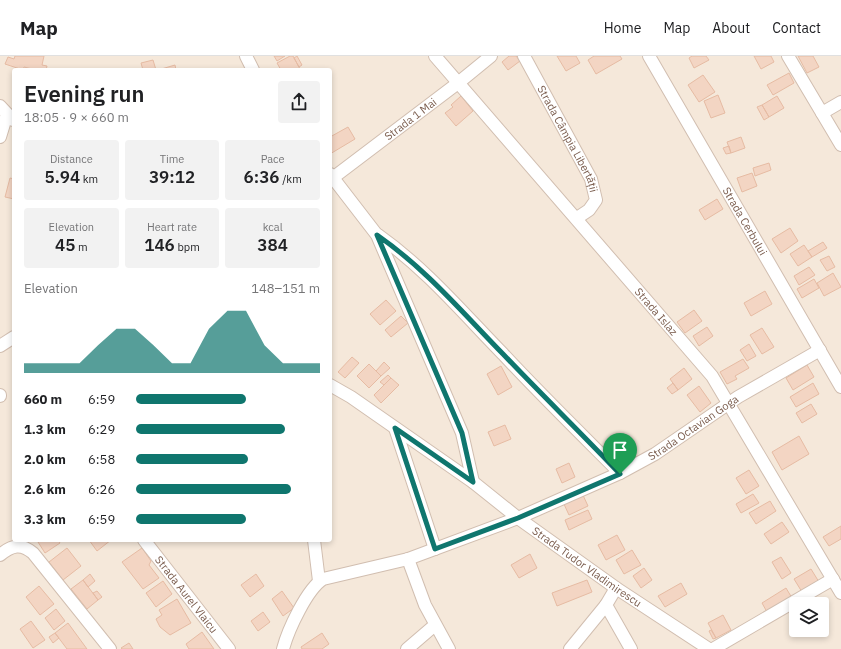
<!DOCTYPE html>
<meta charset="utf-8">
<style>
body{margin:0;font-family:"IBM Plex Sans",sans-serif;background:#f2f2f2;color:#202124;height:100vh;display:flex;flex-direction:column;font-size:15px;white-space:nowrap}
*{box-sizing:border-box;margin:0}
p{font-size:13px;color:#757577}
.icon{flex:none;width:22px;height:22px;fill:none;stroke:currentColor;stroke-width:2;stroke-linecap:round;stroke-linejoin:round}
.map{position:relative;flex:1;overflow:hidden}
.sheet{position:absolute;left:12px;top:12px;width:320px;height:474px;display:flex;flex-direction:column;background:#fff;border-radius:4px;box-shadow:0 2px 6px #0003}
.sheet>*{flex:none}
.controls{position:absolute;left:789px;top:541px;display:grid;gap:8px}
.controls a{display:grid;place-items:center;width:40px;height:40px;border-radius:4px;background:#fff;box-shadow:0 2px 6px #0003;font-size:20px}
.pin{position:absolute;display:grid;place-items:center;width:34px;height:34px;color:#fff;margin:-41px -17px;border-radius:50% 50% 50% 0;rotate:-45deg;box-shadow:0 0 4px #0007}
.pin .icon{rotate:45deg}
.round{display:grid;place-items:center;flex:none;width:42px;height:42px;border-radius:4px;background:#f2f2f2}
.summary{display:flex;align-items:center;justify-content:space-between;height:68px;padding:0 12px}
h1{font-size:22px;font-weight:600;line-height:30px}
.figures{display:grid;grid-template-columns:repeat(3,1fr);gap:6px;height:68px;padding:4px 12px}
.figures div{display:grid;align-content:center;border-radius:4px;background:#f2f2f2;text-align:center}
.figures b{font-size:17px;font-weight:600}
.figures small{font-size:11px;font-weight:400}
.figures p{font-size:11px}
.chart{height:112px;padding:8px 12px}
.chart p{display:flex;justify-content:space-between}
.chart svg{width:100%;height:72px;margin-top:4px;fill:#0f766e;opacity:.7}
ul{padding:0 12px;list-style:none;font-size:13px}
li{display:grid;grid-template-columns:64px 48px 1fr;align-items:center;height:30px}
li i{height:10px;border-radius:5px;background:#0f766e}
header{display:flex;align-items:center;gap:24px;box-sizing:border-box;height:56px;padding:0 20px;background:#fff;border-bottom:1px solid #e0e0e0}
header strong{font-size:19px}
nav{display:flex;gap:22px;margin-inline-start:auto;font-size:14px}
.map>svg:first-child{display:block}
.residential{fill:#f5e8da;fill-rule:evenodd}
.building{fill:#f3d5c3;stroke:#e6bba3}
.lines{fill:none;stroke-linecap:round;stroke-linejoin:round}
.minor-casing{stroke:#d1beb0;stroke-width:14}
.minor{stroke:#fff;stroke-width:12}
.route-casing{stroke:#fff;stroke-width:8}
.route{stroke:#0f766e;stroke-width:5}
.labels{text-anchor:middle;stroke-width:3.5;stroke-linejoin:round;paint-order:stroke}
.street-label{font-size:11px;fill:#7a5c4d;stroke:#fffaf3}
</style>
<header>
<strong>Map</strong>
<nav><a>Home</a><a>Map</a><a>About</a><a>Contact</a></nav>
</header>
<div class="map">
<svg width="841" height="593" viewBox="0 0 841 593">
<rect width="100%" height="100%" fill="#fdf6ec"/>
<path class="residential" d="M 0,0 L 841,0 L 841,593 L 0,593 ZM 14,14 L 330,14 L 330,484 L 14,484 ZM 796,548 L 822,548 L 822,574 L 796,574 Z"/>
<path class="building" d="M 15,0 L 44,0 L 42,9 L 47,10 L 46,14 L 36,14 L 24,11 L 23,14 L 5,8 L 8,1 L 14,3 Z
M 274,0 L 285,0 L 277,5 Z
M 290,0 L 293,0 L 300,13 L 281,14 L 277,7 Z
M 297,0 L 302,9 L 299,11 L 294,2 Z
M 509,0 L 516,0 L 520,5 L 508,14 L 502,6 Z
M 557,0 L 576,0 L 580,7 L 566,15 Z
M 594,0 L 620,0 L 622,3 L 596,18 L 588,4 Z
M 692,0 L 706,0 L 709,4 L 694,12 L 689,2 Z
M 754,0 L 771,0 L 774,6 L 761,13 Z
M 798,0 L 813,0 L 819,11 L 807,17 Z
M 153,4 L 156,14 L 143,14 L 141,7 Z
M 175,9 L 176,14 L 158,14 Z
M 789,17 L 794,27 L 773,39 L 767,29 Z
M 703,19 L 715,36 L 699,46 L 688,29 Z
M 718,39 L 725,57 L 711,62 L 704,45 Z
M 461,40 L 473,55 L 456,70 L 445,57 L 453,51 L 451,49 Z
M 777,40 L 784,52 L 769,61 L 762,49 Z
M 762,49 L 769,61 L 764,64 L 757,51 Z
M 348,71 L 355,83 L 330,98 L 330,81 Z
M 741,81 L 745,92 L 731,97 L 727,86 Z
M 729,90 L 731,97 L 726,98 L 723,92 Z
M 769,107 L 771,114 L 755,120 L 753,112 Z
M 752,117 L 757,130 L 742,136 L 737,122 Z
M 10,122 L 14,123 L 14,143 L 5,141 Z
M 717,143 L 723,153 L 705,164 L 699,154 Z
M 790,172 L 798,185 L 781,197 L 772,183 Z
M 823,186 L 827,192 L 812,201 L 808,195 Z
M 804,189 L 812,201 L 798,210 L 790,198 Z
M 829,200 L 835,211 L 827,215 L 820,204 Z
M 809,211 L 815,219 L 799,229 L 794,220 Z
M 833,217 L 841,231 L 824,240 L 817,227 Z
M 814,223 L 819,232 L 802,242 L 797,233 Z
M 765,235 L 772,248 L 751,260 L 744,247 Z
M 386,244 L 396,255 L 380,269 L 370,258 Z
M 694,254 L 702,265 L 685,277 L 677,266 Z
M 401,260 L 408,267 L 391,281 L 385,274 Z
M 707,271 L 713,280 L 699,290 L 693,280 Z
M 762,272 L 774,291 L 762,298 L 750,279 Z
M 749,288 L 756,300 L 747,305 L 740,294 Z
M 352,301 L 359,307 L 345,322 L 338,316 Z
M 743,303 L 749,312 L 735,320 L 737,323 L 727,328 L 720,316 Z
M 384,306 L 390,312 L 381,320 L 376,315 Z
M 369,308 L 381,320 L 369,332 L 357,320 Z
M 807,309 L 814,321 L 793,334 L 786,322 Z
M 501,310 L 512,331 L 498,339 L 487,318 Z
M 684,312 L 692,323 L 678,334 L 670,323 Z
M 388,319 L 391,322 L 384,329 L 380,326 Z
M 391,322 L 399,329 L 381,347 L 374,339 Z
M 673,327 L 678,334 L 672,338 L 667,332 Z
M 813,327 L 819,338 L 796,351 L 790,341 Z
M 699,330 L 711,347 L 700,356 L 687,339 Z
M 811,348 L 817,358 L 802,367 L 796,357 Z
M 505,369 L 511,383 L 494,390 L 488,376 Z
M 799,380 L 809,398 L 782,414 L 772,396 Z
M 569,407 L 575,421 L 562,427 L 556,413 Z
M 749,414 L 759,430 L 746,438 L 736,422 Z
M 582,437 L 588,450 L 569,459 L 563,446 Z
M 753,438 L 759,447 L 741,457 L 736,448 Z
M 770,445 L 776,455 L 756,468 L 749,457 Z
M 588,454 L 592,463 L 569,474 L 565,464 Z
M 782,466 L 789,476 L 771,488 L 764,478 Z
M 841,470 L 841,483 L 829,490 L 823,481 Z
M 617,479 L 625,494 L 606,504 L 598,489 Z
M 42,484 L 58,484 L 60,487 L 45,497 L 38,486 Z
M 89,484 L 111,484 L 97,495 Z
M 67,492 L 81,510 L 63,524 L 49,506 Z
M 142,492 L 151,505 L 149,509 L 159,522 L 143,533 L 122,506 Z
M 632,494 L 641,509 L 624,518 L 616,504 Z
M 530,498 L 537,512 L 519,522 L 511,509 Z
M 781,501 L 791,517 L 782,523 L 772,506 Z
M 644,512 L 652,524 L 641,532 L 633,520 Z
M 811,513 L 819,526 L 802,536 L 794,523 Z
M 90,518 L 95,525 L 88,531 L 83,524 Z
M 256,518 L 264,530 L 250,541 L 241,529 Z
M 83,524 L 98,544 L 87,553 L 71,533 Z
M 587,524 L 592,536 L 557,550 L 552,537 Z
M 163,525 L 172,538 L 156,551 L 146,537 Z
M 681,527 L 687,538 L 665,551 L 658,540 Z
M 39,530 L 54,548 L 40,559 L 26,541 Z
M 786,532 L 792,542 L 767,556 L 762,547 Z
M 97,535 L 102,541 L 98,544 L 93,537 Z
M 282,535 L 294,552 L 283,560 L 272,543 Z
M 177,543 L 191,567 L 170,579 L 160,571 L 156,563 L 162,559 L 159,554 Z
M 56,553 L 65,565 L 54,574 L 45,562 Z
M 263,556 L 270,566 L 258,575 L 251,565 Z
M 723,559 L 731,574 L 716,582 L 708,567 Z
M 31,565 L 45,584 L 33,592 L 20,573 Z
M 68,567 L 87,593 L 67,593 L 55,577 Z
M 711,574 L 716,582 L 713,583 L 709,575 Z
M 202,576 L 214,593 L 189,593 L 186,588 Z
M 55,577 L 59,582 L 53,587 L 49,581 Z
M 322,577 L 329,588 L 322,593 L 302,593 L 301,591 Z
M 129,587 L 133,593 L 122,593 L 121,592 Z"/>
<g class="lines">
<g class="minor-casing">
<g id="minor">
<path d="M 246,0 L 253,14"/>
<path id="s1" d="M 435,0 L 712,320 L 841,537"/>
<path id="s2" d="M 524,0 L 591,123 L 596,144 L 589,154 L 577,162"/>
<path id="s3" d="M 649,0 L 841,331"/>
<path d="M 788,0 L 841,89"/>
<path d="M 0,50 L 13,64"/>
<path d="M 822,57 L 841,46"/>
<path d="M 0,81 L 7,58"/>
<path d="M 330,118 L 377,179 L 462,377 L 473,426"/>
<path id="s4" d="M 330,124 L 458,27 L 491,0"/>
<path d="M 378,179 C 426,213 462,256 503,298 C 541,339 581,378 620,417"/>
<path d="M 0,290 L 14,281"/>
<path id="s5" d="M 330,329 L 351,341 L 473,426 L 518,462 L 616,532 L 709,593"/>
<path d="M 0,339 L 0,340"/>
<path d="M 395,372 L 435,493"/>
<path id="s6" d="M 144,484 L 229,593"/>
<path d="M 314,484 L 319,525"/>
<path d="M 0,499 C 12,489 21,487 33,497 L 110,593"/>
<path d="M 408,503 L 425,549 L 449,593"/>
<path d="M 616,532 L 606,549 L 631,593"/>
<path id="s7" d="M 283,593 C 288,574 307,533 323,523 L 408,503 L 518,462 L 620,417 L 655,398 L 738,341 L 820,294"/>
<path d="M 407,593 L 435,569"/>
<path d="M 570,593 L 606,549"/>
<path d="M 713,593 L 833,523"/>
</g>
</g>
<use href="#minor" class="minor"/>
</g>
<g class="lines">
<g class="route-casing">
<path id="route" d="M 377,179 C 426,213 461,255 503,298 C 541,338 581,377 620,418 L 518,462 L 435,493 L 395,372 L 473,426 L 462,377 Z"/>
</g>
<use href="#route" class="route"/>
</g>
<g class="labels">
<g class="street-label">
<text dy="4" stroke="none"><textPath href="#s4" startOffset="101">Strada 1 Mai</textPath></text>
<text dy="4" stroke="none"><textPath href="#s2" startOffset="94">Strada Câmpia Libertății</textPath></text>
<text dy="4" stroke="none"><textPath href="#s3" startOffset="191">Strada Cerbului</textPath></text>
<text dy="4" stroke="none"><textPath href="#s1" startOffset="338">Strada Islaz</textPath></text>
<text dy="4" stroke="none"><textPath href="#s7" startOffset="484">Strada Octavian Goga</textPath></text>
<text dy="4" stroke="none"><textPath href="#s5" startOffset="315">Strada Tudor Vladimirescu</textPath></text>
<text dy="4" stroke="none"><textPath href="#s6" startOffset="69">Strada Aurel Vlaicu</textPath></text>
</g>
</g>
</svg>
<div class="controls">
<a><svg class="icon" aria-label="layers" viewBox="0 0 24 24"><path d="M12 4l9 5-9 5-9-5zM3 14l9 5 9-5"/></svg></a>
</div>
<div class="pin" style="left:620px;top:418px;background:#1e9e55"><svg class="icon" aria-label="arrive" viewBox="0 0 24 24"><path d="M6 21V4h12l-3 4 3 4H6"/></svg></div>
<section class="sheet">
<div class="summary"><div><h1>Evening run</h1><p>18:05 · 9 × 660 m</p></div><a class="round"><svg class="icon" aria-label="share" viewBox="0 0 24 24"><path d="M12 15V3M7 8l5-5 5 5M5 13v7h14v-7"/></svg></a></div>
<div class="figures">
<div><p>Distance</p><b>5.94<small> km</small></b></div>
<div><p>Time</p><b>39:12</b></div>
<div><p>Pace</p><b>6:36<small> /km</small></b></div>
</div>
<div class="figures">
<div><p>Elevation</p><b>45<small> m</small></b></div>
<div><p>Heart rate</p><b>146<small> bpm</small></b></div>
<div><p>kcal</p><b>384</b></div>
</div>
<div class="chart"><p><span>Elevation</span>148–151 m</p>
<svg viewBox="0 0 160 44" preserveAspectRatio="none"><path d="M0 44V38L10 38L20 38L30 38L40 27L50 17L60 17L70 27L80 38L90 38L100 17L110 6L120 6L130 27L140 38L150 38L160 38V44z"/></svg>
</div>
<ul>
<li><b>660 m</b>6:59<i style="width:60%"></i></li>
<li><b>1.3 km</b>6:29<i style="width:81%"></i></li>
<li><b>2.0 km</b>6:58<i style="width:61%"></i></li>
<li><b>2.6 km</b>6:26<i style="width:84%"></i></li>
<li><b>3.3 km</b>6:59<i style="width:60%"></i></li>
</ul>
</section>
</div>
